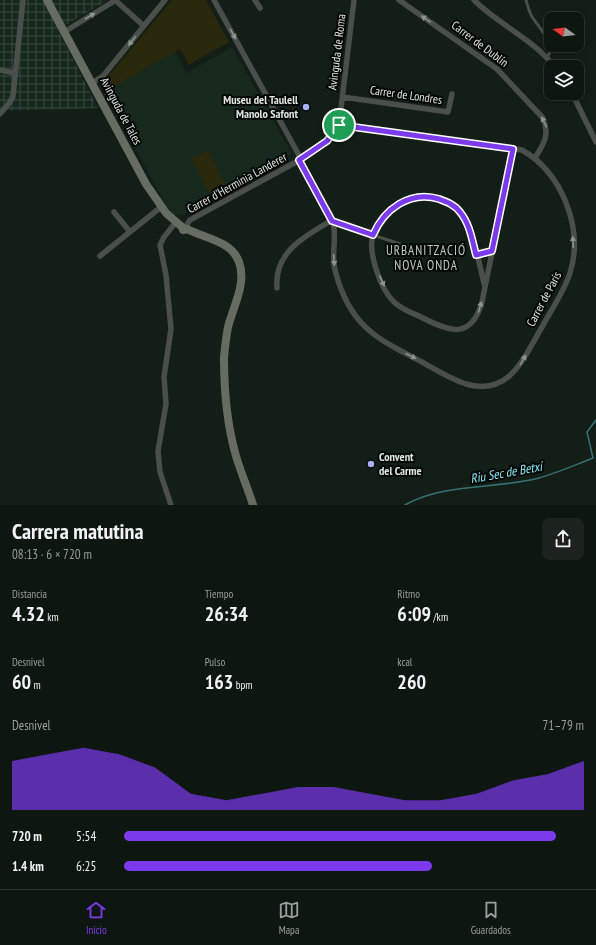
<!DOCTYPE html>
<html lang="es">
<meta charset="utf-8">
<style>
body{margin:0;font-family:"PT Sans Narrow",sans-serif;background:#1c231e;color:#f1f3f6;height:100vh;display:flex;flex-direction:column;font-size:15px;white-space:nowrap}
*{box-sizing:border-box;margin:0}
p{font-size:13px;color:#9b9f9f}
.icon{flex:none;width:22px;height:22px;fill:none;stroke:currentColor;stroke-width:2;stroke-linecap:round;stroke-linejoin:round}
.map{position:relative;height:505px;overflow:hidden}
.side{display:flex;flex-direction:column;background:#0e1610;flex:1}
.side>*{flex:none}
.needle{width:26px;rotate:285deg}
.buttons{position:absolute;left:544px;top:12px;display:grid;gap:8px}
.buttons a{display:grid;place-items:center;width:40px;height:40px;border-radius:8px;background:#0e1610;box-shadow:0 2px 6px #0003,0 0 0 1px #2e3530;font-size:20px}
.pin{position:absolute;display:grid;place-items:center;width:34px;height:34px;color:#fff;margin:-17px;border:2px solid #fff;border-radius:50%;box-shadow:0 1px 4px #0007}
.round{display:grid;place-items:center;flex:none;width:42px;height:42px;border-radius:8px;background:#1c231e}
.summary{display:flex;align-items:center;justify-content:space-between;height:68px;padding:0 12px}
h1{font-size:22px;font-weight:700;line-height:30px}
.stats{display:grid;grid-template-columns:repeat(3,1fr);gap:6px;height:68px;padding:4px 12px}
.stats div{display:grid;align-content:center}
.stats b{font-size:20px;font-weight:700}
.stats small{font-size:11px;font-weight:400}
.stats p{font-size:11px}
.chart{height:112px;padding:8px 12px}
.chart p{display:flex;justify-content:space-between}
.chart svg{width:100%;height:72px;margin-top:4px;fill:#7c3aed;opacity:.7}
ul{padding:0 12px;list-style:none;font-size:13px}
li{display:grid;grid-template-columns:64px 48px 1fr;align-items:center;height:30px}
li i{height:10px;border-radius:5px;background:#7c3aed}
.tabs{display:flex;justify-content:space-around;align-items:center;height:56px;border-top:1px solid #2e3530;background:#0e1610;font-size:11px;color:#9b9f9f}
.tabs a{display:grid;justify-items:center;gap:2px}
.tabs .on{color:#7c3aed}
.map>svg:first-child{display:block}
.built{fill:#17291d}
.industrial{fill:url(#industrial-grid)}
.green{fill:#29270c}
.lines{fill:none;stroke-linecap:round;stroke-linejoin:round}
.stream{stroke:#367177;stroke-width:1.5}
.service{stroke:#4b4f49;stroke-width:3}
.minor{stroke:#4b4f49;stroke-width:5.5}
.secondary{stroke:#676c63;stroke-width:8}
.oneway{fill:#8d938d}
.route-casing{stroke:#fff;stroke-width:8}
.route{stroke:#7c3aed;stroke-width:5}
.poi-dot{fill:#a7b0fc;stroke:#040705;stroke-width:1.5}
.labels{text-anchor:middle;stroke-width:4;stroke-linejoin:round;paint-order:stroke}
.street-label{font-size:12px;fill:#dee6e0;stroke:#040705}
.poi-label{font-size:12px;font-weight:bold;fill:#dee6e0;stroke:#040705;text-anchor:end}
.neighbourhood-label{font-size:13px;letter-spacing:1px;fill:#bdccc1;stroke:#040705}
.water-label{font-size:13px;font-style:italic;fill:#8beaf5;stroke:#040705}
</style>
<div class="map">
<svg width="596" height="505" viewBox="0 0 596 505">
<defs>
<pattern id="industrial-grid" width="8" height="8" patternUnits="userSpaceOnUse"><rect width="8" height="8" fill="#17291d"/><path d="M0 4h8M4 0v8" fill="none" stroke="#38483e"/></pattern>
</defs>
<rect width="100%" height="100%" fill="#121e16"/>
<path class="built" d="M 232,47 L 292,154 L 183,215 L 173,214 L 169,211 L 105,92 L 175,51 L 186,73 Z"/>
<path class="industrial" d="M 0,0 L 108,0 L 58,30 L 98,108 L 0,111 Z"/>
<path class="green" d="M 172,0 L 206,0 L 229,42 L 189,65 L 180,49 L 105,92 L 101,85 Z
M 208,150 L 225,184 L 209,193 L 191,159 Z"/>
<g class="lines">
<path class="stream" d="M 405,505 C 443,483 497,489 539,478 C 557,473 575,465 593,458 L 587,432 L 596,420"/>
<path class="service" d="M 526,0 C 527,5 529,10 531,15 C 537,26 558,45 547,57
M 373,235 L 409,247"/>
<path class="minor" d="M 214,0 L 301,159
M 255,0 L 260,8
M 399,0 L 497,69 L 543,118 C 550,135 544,143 535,158
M 474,0 C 499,25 533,39 555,67
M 116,1 L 144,26
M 64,32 L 116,0
M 0,70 L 15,73
M 92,83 L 103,76 L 165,0
M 572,93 L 596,142
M 343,97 L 448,112 L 452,94
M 0,114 L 10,102 L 13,96 L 23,0
M 299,160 L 333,221 C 337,237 331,254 335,270 C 349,325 375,338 422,362 C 436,370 451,379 466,384 C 510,397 524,357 542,327 C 551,310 564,292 570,273 C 584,228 562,173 522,150 L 339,125
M 114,212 L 130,232
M 186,226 L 190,220 L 307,156 L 327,141 L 339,125 L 354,0
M 476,255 L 492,251
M 100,256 L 161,207
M 485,287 C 479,265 475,234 463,215 C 440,180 389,199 374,232 C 366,250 381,290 394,302 C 401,309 412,313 421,317 C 448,331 471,341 482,302 L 513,149
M 277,288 C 274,253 303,237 329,222 L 333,221 L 373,235
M 171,505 L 160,472 L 158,451 L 166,404 L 164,377 L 171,329 L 166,275 L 160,245 L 164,237 L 176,222"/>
<path class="secondary" d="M 47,0 L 146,184 L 166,213 L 182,227 L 183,230 L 187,229 C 204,238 232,241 239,262 C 247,283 233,307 228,327 C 226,337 225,347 224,357 C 224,390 227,425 236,456 C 241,473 248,489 253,505"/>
</g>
<defs><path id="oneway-solid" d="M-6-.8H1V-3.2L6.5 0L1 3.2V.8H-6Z"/></defs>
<g class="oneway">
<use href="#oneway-solid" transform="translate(90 16) rotate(-31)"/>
<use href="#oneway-solid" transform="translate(426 19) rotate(-145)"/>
<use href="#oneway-solid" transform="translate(233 34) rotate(61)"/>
<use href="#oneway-solid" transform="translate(132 41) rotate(129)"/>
<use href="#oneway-solid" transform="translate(544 122) rotate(-115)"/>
<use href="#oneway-solid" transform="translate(573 242) rotate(-93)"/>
<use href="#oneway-solid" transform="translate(334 260) rotate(86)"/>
<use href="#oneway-solid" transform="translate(382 281) rotate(66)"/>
<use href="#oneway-solid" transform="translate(480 307) rotate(-73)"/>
<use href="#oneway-solid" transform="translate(411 356) rotate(28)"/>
<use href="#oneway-solid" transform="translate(523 360) rotate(-60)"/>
</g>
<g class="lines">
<g class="route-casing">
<path id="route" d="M 339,125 L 513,149 L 492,251 L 476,255 C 472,240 470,224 460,212 C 455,205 447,202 439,199 C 410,190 384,209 373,235 L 332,221 L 299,160 L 327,141 Z"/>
</g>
<use href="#route" class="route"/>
</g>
<g class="poi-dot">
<circle cx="306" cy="107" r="4"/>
<circle cx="371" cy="464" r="4"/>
</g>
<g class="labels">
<g class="street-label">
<text transform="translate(480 44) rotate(37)" y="4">Carrer de Dublín</text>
<text transform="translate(337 52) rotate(-83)" y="4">Avinguda de Roma</text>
<text transform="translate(406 95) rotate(8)" y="4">Carrer de Londres</text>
<text transform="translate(121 111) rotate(62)" y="4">Avinguda de Tales</text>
<text transform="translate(237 183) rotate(-29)" y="4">Carrer d'Herminia Landerer</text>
<text transform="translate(544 299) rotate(-62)" y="4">Carrer de París</text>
</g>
<g class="poi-label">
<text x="298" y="104">Museu del Taulell<tspan x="298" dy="14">Manolo Safont</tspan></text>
<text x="379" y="461" text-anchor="start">Convent<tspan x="379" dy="14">del Carme</tspan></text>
</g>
<g class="neighbourhood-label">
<text x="426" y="255">URBANITZACIÓ<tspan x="426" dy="15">NOVA ONDA</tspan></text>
</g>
<g class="water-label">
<text transform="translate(506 472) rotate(-10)" y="5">Riu Sec de Betxí</text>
</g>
</g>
</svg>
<div class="buttons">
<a><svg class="needle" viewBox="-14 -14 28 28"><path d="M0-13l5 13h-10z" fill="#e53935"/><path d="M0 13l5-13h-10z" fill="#9b9f9f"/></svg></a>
<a><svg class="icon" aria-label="layers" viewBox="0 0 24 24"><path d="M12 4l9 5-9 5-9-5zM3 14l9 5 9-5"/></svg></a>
</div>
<div class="pin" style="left:339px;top:125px;background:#1e9e55"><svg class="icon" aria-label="arrive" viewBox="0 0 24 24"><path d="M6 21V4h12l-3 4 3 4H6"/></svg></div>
</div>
<section class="side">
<div class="summary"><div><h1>Carrera matutina</h1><p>08:13 · 6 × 720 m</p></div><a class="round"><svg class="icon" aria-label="share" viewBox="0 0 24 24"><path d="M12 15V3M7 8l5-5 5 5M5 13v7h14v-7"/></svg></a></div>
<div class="stats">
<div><p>Distancia</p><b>4.32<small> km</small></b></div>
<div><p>Tiempo</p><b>26:34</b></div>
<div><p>Ritmo</p><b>6:09<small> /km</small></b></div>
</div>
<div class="stats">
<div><p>Desnivel</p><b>60<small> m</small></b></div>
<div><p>Pulso</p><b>163<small> bpm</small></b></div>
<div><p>kcal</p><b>260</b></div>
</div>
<div class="chart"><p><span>Desnivel</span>71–79 m</p>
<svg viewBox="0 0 160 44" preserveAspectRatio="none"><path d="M0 44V14L10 10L20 6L30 10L40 18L50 34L60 38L70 34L80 30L90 30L100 34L110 38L120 38L130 34L140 26L150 22L160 14V44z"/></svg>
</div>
<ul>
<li><b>720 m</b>5:54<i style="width:94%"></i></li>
<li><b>1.4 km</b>6:25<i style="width:67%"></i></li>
</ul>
</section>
<nav class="tabs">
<a class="on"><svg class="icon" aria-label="home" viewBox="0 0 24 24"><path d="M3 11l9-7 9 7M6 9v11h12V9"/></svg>Inicio</a>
<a><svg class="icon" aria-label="map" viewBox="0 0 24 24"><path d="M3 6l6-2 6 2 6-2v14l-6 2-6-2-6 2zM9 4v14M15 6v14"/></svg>Mapa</a>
<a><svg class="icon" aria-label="saved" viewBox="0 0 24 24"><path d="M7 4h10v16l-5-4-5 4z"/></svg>Guardados</a>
</nav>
